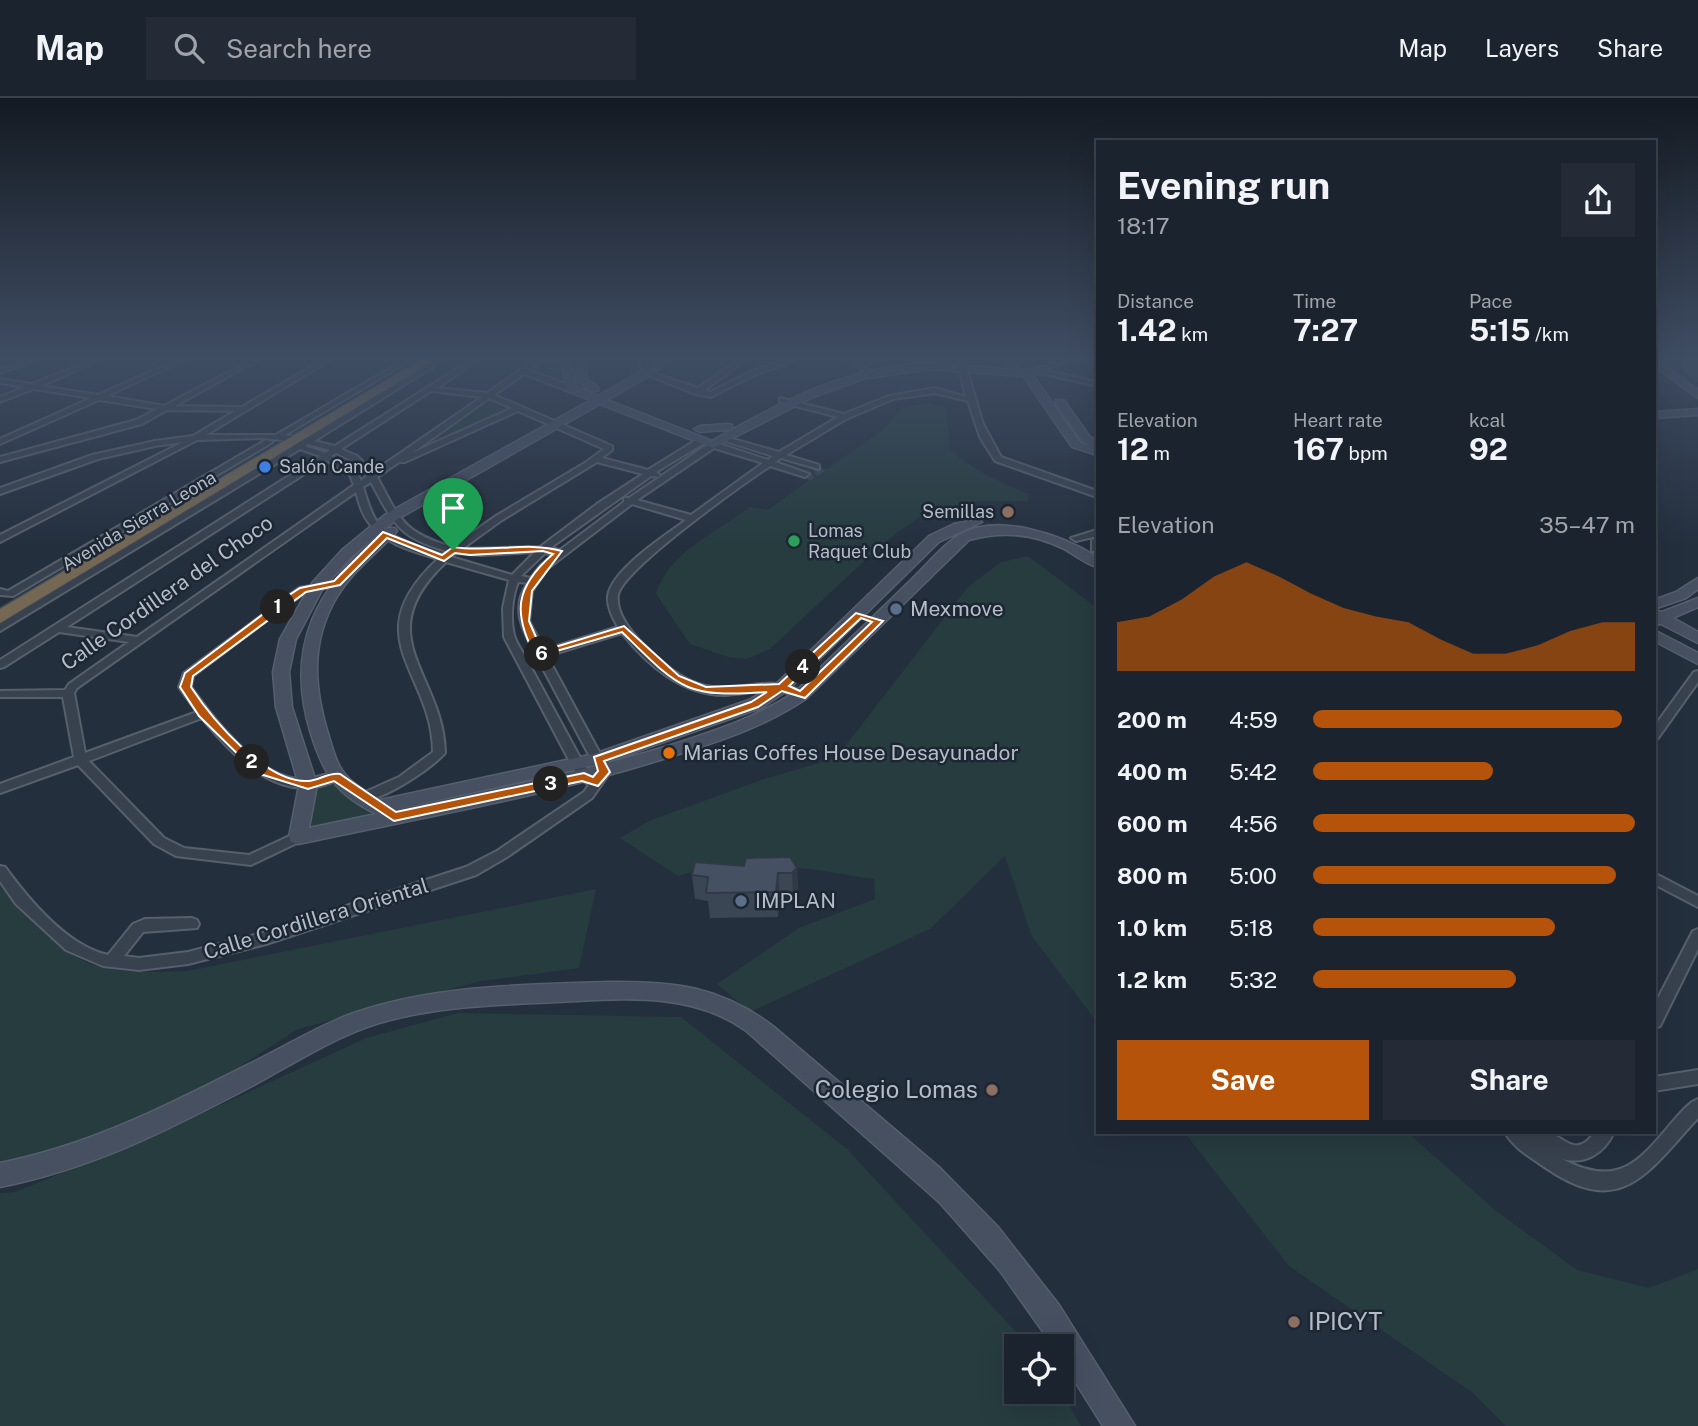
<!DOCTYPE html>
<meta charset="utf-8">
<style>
body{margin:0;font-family:"Public Sans",sans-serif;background:#242b36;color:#f1f3f6;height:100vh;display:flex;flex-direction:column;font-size:26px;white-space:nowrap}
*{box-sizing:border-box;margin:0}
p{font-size:23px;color:#a0a4aa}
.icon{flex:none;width:38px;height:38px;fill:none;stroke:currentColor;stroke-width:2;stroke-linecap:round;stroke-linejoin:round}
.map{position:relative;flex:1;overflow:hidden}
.drawer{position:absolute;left:1096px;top:42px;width:560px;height:994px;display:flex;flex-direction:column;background:#1b232e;border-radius:0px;box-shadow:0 7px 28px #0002,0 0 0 2px #39404a}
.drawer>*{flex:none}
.tools{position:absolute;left:1004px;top:1236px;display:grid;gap:14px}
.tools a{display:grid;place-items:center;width:70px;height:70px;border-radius:0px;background:#1b232e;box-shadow:0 7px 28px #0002,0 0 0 2px #39404a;font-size:35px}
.pin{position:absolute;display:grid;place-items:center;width:60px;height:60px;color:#fff;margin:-72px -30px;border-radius:50% 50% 50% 0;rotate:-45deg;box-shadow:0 0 7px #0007}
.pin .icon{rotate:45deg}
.km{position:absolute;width:35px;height:35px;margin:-18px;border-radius:50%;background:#222;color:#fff;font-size:19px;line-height:35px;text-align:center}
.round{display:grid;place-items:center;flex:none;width:74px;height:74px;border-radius:0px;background:#242b36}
.overview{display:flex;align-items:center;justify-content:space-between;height:119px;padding:0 21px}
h1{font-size:38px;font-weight:700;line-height:52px}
.stats{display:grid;grid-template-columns:repeat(3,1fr);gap:10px;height:119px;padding:7px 21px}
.stats div{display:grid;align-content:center}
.stats b{font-size:30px;font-weight:700}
.stats small{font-size:19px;font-weight:400}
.stats p{font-size:19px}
.chart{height:196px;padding:14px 21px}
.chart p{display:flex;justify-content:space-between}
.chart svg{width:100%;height:126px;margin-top:7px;fill:#b45309;opacity:.7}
.button{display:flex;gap:14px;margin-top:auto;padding:14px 21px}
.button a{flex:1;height:80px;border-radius:0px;background:#b45309;color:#fff;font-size:28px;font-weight:700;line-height:80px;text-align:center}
.button a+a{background:#242b36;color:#f1f3f6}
ul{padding:0 21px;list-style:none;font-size:23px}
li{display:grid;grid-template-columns:112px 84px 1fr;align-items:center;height:52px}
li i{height:18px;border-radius:9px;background:#b45309}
header{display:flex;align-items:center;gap:42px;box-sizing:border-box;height:98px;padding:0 35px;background:#1b232e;border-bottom:2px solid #39404a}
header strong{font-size:33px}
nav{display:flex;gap:38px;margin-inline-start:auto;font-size:24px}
.search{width:490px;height:63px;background:#242b36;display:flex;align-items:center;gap:18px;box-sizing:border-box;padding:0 24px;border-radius:0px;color:#a0a4aa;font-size:26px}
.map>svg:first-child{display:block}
.green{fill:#263c3f}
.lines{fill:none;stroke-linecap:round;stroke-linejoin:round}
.street-tunnel{stroke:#3a4453;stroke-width:8;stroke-dasharray:8 3.5;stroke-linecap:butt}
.street-casing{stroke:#565f6c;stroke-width:4}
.secondary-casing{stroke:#565f6c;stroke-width:3}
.highway-casing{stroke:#434c59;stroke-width:3}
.street{fill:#38414e;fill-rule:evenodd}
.secondary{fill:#465061;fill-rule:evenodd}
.highway{fill:#746855;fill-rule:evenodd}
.wall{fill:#3b4654}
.shaded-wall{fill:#303945}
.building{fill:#455162;stroke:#303945;stroke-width:2}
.route{fill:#b45309;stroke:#fff;stroke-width:2;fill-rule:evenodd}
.shop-dot{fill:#3f7fe0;stroke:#1d2633;stroke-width:2.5}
.education-dot{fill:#8d6e63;stroke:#1d2633;stroke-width:2.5}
.leisure-dot{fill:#2e9e5b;stroke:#1d2633;stroke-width:2.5}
.service-dot{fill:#5c6f8a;stroke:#1d2633;stroke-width:2.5}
.food-dot{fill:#e8710a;stroke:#1d2633;stroke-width:2.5}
.labels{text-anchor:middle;stroke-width:5;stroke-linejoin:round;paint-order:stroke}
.far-poi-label{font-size:18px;fill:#b4bcc9;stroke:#1d2633;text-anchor:start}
.far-street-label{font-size:18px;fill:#b4bcc9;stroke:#1d2633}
.street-label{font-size:21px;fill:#b4bcc9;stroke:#1d2633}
.poi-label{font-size:21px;fill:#b4bcc9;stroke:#1d2633;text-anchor:start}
.near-poi-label{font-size:24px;fill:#b4bcc9;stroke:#1d2633;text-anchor:end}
</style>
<header>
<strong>Map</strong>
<div class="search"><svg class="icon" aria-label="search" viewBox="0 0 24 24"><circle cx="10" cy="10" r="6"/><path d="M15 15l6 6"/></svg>Search here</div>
<nav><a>Map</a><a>Layers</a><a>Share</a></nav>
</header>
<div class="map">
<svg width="1698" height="1328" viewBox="0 0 1698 1328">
<rect width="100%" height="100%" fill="#242f3e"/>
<path class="green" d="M 544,262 L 563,262 L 570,290 L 526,273 Z
M 488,299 L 514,309 L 398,361 Z
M 926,305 L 946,310 L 950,351 C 973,373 999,384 1029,396 L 1028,403 L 978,403 L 928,414 L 899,433 L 863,464 L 770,551 L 747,561 L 728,559 L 690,546 L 656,496 C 668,454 717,434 750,409 L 768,412 L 813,379 L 776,363 L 827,371 L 883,332 L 902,310 Z
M 1028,458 L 1097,510 L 1097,924 L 1031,837 L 1005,758 L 930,831 L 750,914 L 717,886 L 799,830 L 875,801 L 874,781 C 803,770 750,757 678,778 L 620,740 L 649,723 L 761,682 L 836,660 L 968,489 L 1001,464 Z
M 328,684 L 353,695 L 374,710 L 373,723 L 314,734 L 304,722 L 309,693 Z
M 0,785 C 14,798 24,812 37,826 C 83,879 122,875 187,873 L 596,791 L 579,870 L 481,883 L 298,931 L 214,985 L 127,1028 L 34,1063 L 0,1067 Z
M 458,915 L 681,919 L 847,1051 L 1029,1248 L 1017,1248 L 1017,1293 L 1060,1293 L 1081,1328 L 0,1328 L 0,1095 L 15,1094 L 151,1039 L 366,940 Z
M 1184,1034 L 1407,1034 L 1495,1112 L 1577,1172 L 1649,1190 L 1698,1171 L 1698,1328 L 1506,1328 L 1473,1295 L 1289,1168 Z"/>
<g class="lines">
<path class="street-tunnel" d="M 805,376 L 810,378 L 822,370 L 816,369"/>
<g class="street-casing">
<path id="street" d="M 28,262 L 37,262 L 0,275 L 0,271 Z
M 92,262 L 100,262 L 41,288 L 98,297 L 176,262 L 184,262 L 107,298 L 164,308 L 251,262 L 258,262 L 175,308 L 242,309 L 323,262 L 330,262 L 206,337 L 276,337 L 404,262 L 411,262 L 285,337 L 306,341 L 437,262 L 444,262 L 314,343 L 335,348 L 471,262 L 478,262 L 437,290 L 487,295 L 535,262 L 542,262 L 529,272 L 574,289 L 574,293 L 568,293 L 524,276 L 494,297 L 612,348 L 612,352 L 602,360 L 648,372 L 698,341 L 704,341 L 704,345 L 656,374 L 660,377 L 659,379 L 651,378 L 550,450 L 560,452 L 624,404 L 624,400 L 629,400 L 710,345 L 716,345 L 768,362 L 773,358 L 722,342 L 722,338 L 779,354 L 838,319 L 780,304 L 780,300 L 844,316 L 889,298 L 935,290 L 966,299 L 958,262 L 964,262 L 983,326 L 1001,359 L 1097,393 L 1097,399 L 995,363 L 980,339 L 968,303 L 935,295 L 893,301 L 846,321 L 786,357 L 819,367 L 819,371 L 781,360 L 775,364 L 809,376 L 805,379 L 770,368 C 743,386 623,471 618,497 C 615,516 633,536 645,548 C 661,564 682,583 706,588 C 731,594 755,583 780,586 C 789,587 797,591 805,595 L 807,597 L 805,599 C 794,601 786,592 774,592 C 758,592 742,596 726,597 C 683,598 647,567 622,535 L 547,558 L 610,674 L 592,700 L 507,759 L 476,777 L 266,846 L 188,866 L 139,872 L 103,868 L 66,852 L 16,806 L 0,783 L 0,768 L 5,769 C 29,802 67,848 108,857 L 133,826 L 145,821 L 192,820 L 197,822 L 199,826 L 197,830 L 143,834 L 124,858 L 139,860 L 188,854 L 266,834 L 466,769 L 497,753 L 584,694 L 589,687 L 578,679 L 504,539 L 503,510 L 509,482 L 446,464 C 366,539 444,576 445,655 C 432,670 380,705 361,702 L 359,699 L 361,696 L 399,679 L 433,654 C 433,574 353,540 438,461 C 416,454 383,446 369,425 C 362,416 359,405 356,394 L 77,590 L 74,595 L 85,655 L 197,614 L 179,589 L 184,575 L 299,490 L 340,483 L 340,487 L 306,494 L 290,505 L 193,578 L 191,589 C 213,620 256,677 297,681 C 314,683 328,673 340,675 L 342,678 L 340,681 C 331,685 319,690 309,690 C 264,692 228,652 202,620 L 89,663 L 164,740 L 184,750 L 249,757 L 298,734 L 303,736 L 305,739 L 303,742 L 251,767 L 176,758 L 154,746 L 78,667 L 0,695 L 0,686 L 74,659 L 63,599 L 0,599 L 0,593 L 65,592 L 69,586 L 129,544 L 59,534 L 4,569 L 0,570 L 0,562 L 320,358 L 300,351 L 0,533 L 0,526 L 293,349 L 289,346 L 290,344 L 300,344 L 263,340 L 197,342 L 0,444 L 0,437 L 183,344 L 155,348 L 98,361 L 0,396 L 0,390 L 92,357 L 155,343 L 193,338 L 235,313 L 167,312 L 142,326 L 0,364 L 0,359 L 136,322 L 157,311 L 99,302 L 0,346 L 0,341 L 91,300 L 34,291 L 0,304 L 0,299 L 25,289 L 0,285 L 0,281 L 32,286 ZM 431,293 L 482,299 L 373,374 L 357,358 L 341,351 ZM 489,300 L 512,310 L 412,355 ZM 518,313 L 604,351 L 585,365 L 496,418 L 452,449 C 402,434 400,421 377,379 L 399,364 L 405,364 ZM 308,346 L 330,352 L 325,355 L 305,348 ZM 714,350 L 763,365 L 691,417 L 637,402 ZM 336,355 L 351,362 L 367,378 L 361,383 L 357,374 L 331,358 ZM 326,362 L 350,377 L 354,387 L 137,539 L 67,529 ZM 597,364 L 643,376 L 597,406 L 540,449 L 462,451 L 502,422 ZM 371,384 C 393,425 399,440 447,453 L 443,457 C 424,450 390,441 378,425 C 370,415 367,401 363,389 ZM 632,406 L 686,422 C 665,438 612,471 608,498 C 607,509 613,520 618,529 L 544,552 L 529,523 L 532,493 L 547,471 ZM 535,454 L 512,477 L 451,459 L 455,455 L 481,457 ZM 545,455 L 554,457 L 541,467 L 531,480 L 521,478 ZM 518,484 L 528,485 C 510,509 523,533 535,555 L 525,558 C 521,552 516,544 514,537 C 510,521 512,499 518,484 ZM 538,561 L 598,674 L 594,679 L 589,676 L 528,564 Z
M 638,262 L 644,262 L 650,274 L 698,290 L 738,262 L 745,262 L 705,292 L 710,294 C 732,284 772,260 795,262 L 750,279 L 711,299 L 695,296 L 645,276 Z
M 848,262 L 855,262 L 871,274 L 866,275 Z
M 1006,262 L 1012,262 L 1018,268 L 1013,269 Z
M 1037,271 L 1097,284 L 1097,288 L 1035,274 L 1035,272 Z
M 266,342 L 273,344 L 13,498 L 0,497 L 0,491 L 8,493 Z
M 1097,432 L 1097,438 L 1076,443 L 1071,440 Z
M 1097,439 L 1097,453 L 1092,453 L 1092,442 Z
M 1698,573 L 1698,584 L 1658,640 L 1654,641 L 1654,629 L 1694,574 Z
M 1654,775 L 1698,798 L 1698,809 L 1654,786 Z
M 1698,831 L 1698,851 L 1660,928 L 1654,930 L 1654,908 L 1693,833 Z
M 1698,972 L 1698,986 L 1654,993 L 1654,979 Z
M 1698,1001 L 1698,1020 C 1649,1072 1623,1123 1546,1070 C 1533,1061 1512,1049 1505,1034 C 1518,1034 1533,1032 1546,1034 C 1565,1038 1575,1062 1595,1034 L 1614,1034 C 1604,1056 1585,1067 1562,1061 C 1627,1095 1644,1054 1684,1011 L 1692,1004 Z"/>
</g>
<g class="secondary-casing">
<path id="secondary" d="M 561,262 L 571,262 L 576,289 L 598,298 L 660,262 L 671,262 L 651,277 L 607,302 L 712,343 C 779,305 849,267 928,265 C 961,265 993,272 1025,272 C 1042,272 1055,262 1072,262 L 1033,277 L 1080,345 L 1091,348 L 1082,343 L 1055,304 L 1056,302 L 1064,302 L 1090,339 L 1097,343 L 1097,357 L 1072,349 L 1023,278 L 928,271 L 863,281 L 813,299 L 713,350 L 600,306 L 396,422 L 352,458 L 323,490 L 296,541 L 289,574 L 292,609 L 317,687 L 309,730 L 376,716 C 336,696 324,677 311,636 C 283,546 318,489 385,430 L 395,430 L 397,433 C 378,455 354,471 338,497 C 309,544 314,592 330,642 C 333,652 336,664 342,672 C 350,685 367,694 380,702 L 594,656 L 749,602 L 776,586 L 929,438 L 954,426 L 981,421 L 982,424 L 939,444 L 788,592 L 761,610 L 604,665 L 394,712 C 488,692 582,675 674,646 C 717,632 757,619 795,594 C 834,556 873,519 912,481 C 926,468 942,447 959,437 C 998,414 1063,437 1097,459 L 1097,469 C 1086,466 1075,457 1064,451 C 1033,435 1002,433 969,442 L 807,600 C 766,628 722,642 676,657 C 553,697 424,719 298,746 L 291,744 L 289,739 L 299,687 L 276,609 L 273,574 L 280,541 L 312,485 L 342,452 L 386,416 L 591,302 L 567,293 Z
M 577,262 L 587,262 L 586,281 L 598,289 L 598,293 L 590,293 L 576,282 Z
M 1654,262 L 1658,262 L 1698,292 L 1698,300 L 1654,268 Z
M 1698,311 L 1698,317 L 1654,320 L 1654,314 Z
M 728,326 L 732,327 L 732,331 L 700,334 L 694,331 L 700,328 Z
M 1698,480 L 1698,491 L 1686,500 L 1654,511 L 1654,502 L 1676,494 Z
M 1698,500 L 1698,509 L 1673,520 L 1698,534 L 1698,545 L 1661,526 L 1654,527 L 1654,512 L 1662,514 Z
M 1654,532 L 1698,555 L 1698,566 L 1654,543 Z
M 608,884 C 673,883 721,888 774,929 L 940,1070 L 998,1129 L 1059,1207 L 1135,1328 L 1103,1328 L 1062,1263 L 1062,1248 L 1053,1248 L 1000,1173 L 940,1105 L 745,932 C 695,897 635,900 577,903 C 507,907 434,906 367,929 C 328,943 291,967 254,987 C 172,1030 92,1071 0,1089 L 0,1065 C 96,1046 178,1002 265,958 C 293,944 321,927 351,916 C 433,887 522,887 608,884 Z"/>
</g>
<g class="highway-casing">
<path id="highway" d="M 421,262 L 435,262 L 0,525 L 0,511 Z"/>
</g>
<use href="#street" class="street"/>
<use href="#secondary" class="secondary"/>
<use href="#highway" class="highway"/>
</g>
<path class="wall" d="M 1684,262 L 1698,262 L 1698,284 L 1679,270 Z
M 744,768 L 797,770 L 798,794 L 793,800 L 780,799 L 778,819 L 710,820 L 708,803 L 695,801 L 692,777 Z"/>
<path class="shaded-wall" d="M 797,770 L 798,794 L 793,800 L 792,775 Z
M 778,775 L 780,799 L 778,819 L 776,794 Z"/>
<path class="building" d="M 790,759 L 797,770 L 792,775 L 778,775 L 776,794 L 706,795 L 708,779 L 692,777 L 695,764 L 744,768 L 746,760 Z"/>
<linearGradient id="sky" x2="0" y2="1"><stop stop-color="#141a22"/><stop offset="0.58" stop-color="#3f4d63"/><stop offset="1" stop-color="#3f4d63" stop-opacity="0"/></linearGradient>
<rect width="1698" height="448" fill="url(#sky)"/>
<path class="route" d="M 383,434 L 442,457 L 453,449 C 490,455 527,443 562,453 L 532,493 L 529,523 L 542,553 L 624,528 L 679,578 L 706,589 L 779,586 L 856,515 L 883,523 L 805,600 L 782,593 L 758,609 L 604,663 L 610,674 L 598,688 L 582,683 L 394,723 L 334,683 L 308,691 L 257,675 L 199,618 L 180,589 L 185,575 L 283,501 L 300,490 L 334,483 ZM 387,440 L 444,463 L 455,455 L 470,457 L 543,453 L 553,456 C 515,489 512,515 536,559 L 622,534 C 680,591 684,600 767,594 L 751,604 L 594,659 L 598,673 L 593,679 L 584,675 L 396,714 L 340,676 C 329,674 320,682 309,683 C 266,686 212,621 191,589 L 193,578 L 306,494 L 340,487 ZM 861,520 L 872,524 L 800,593 L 789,588 Z"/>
<circle class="shop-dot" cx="265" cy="369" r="7"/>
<g class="education-dot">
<circle cx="1008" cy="414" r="7"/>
<circle cx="992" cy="992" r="7"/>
<circle cx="1294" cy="1224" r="7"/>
</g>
<circle class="leisure-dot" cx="794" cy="443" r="7"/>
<g class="service-dot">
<circle cx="896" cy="511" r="7"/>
<circle cx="741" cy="803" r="7"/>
</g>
<circle class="food-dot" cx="669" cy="655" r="7"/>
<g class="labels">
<g class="far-poi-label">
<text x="279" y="375">Salón Cande</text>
<text x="994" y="420" text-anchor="end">Semillas</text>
<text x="808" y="439">Lomas<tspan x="808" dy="21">Raquet Club</tspan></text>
</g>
<g class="far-street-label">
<text transform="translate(139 423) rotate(-31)" y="6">Avenida Sierra Leona</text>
</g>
<g class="street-label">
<text transform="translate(167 495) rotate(-35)" y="7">Calle Cordillera del Choco</text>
<text transform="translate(316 821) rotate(-17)" y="7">Calle Cordillera Oriental</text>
</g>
<g class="poi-label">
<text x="910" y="518">Mexmove</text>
<text x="683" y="662">Marias Coffes House Desayunador</text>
<text x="755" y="810">IMPLAN</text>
</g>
<g class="near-poi-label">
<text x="978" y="1000">Colegio Lomas</text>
<text x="1308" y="1232" text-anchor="start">IPICYT</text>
</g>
</g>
</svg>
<div class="tools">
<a><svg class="icon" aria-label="locate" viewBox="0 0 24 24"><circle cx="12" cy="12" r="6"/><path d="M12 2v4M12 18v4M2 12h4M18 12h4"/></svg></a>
</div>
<div class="pin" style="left:453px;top:452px;background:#1e9e55"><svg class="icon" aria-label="arrive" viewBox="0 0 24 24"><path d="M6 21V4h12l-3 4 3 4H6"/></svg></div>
<b class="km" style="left:278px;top:509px">1</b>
<b class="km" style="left:252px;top:664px">2</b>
<b class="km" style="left:551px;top:686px">3</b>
<b class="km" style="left:803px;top:569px">4</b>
<b class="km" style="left:542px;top:556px">6</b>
<section class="drawer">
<div class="overview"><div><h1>Evening run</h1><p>18:17</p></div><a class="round"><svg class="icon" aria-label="share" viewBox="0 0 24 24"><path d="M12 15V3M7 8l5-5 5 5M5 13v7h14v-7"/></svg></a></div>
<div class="stats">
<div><p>Distance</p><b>1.42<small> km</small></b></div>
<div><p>Time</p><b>7:27</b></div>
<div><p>Pace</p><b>5:15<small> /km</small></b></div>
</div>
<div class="stats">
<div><p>Elevation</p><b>12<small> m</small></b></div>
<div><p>Heart rate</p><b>167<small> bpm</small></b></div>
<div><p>kcal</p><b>92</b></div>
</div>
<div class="chart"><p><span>Elevation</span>35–47 m</p>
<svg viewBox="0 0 160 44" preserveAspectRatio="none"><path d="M0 44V27L10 25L20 19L30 11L40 6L50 11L60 17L70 22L80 25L90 27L100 33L110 38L120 38L130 35L140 30L150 27L160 27V44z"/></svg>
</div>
<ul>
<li><b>200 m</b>4:59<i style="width:96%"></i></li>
<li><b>400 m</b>5:42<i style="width:56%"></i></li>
<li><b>600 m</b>4:56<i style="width:100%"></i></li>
<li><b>800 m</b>5:00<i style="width:94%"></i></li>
<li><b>1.0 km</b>5:18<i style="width:75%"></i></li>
<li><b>1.2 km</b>5:32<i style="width:63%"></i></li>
</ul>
<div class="button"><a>Save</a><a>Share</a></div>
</section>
</div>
